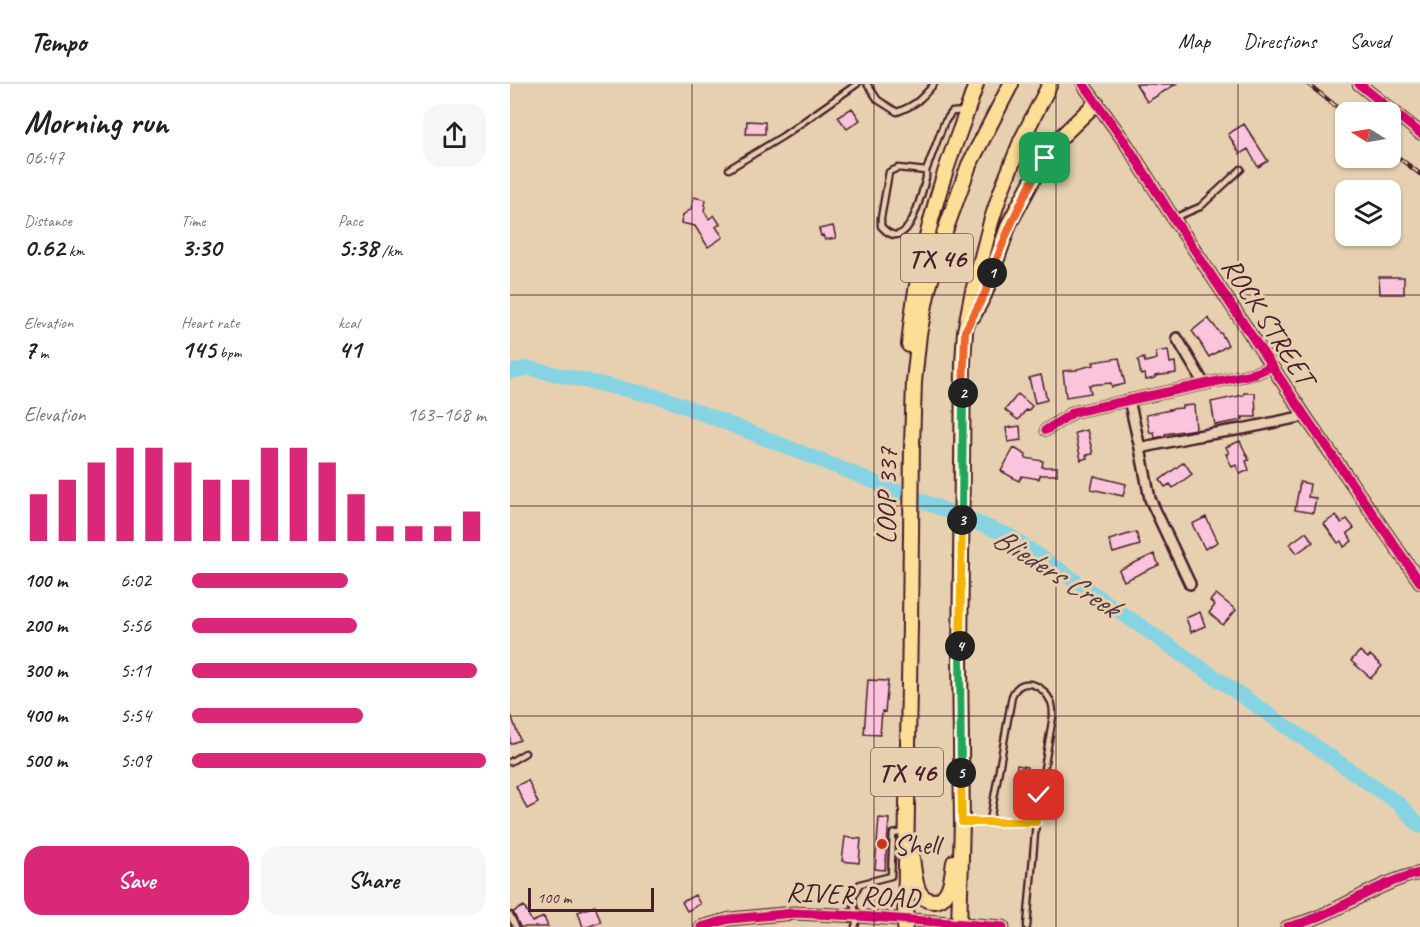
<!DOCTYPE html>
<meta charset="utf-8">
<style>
body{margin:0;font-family:Caveat,sans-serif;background:#f6f6f6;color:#202124;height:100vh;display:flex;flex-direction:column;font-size:22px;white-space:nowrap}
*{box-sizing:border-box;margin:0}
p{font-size:20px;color:#757577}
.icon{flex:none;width:33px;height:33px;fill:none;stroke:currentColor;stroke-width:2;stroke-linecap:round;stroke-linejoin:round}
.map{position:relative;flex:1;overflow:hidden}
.drawer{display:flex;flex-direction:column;background:#fff;width:510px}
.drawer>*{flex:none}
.needle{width:39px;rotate:281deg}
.fabs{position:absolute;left:825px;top:18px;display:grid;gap:12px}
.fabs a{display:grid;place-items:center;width:66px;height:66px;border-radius:12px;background:#fff;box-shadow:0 2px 4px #0004;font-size:30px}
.scale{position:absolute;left:18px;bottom:15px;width:126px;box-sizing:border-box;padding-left:6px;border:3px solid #4a1f2b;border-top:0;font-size:16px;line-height:21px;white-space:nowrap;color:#4a1f2b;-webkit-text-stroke:4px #e6d0af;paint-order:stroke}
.pin{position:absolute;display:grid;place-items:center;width:51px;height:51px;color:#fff;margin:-26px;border-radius:12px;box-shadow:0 3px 9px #0006}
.km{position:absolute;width:30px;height:30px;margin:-15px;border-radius:50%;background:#222;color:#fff;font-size:16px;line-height:30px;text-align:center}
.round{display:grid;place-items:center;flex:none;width:63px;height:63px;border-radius:18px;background:#f6f6f6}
.summary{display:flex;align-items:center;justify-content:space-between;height:102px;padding:0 24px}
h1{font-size:33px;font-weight:600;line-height:45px}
.stats{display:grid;grid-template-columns:repeat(3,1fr);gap:9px;height:102px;padding:6px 24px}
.stats div{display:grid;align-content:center}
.stats b{font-size:26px;font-weight:600}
.stats small{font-size:16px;font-weight:400}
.stats p{font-size:16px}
.chart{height:168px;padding:12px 24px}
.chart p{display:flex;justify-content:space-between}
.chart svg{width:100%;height:108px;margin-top:6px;stroke:#db2777;stroke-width:6}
.primary-button{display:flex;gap:12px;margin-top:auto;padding:12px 24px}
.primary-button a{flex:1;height:69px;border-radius:18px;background:#db2777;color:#fff;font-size:24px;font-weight:600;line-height:69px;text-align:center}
.primary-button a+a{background:#f6f6f6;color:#202124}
ul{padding:0 24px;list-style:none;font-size:20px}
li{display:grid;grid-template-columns:96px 72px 1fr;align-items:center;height:45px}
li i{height:15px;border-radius:8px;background:#db2777}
header{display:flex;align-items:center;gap:36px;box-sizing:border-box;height:84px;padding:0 30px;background:#fff;border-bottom:2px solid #e0e0e0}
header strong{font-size:28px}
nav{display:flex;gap:33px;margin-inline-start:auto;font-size:21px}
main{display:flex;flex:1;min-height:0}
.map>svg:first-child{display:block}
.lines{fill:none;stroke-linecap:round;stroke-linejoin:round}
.river{stroke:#86d4e3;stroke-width:15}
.building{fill:#fbc4dd;stroke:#4a1f2b;stroke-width:1.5}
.service-casing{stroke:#4a1f2b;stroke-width:9}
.minor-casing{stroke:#4a1f2b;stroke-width:14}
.tertiary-casing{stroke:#4a1f2b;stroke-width:15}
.primary-casing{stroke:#4a1f2b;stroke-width:18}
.service{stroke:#e6d0af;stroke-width:4.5}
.minor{stroke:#e6d0af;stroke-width:9}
.tertiary{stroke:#e6d0af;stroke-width:10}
.primary{stroke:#fdde96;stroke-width:14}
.rail-casing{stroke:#4a1f2b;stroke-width:4.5}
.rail{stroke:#e6d0af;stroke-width:2;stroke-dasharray:7;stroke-linecap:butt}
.cycleway-casing{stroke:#e6d0af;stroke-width:13}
.cycleway{stroke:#d6006c;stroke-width:9}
.split-1-casing{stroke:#fff;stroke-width:12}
.split-2-casing{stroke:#fff;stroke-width:12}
.split-3-casing{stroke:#fff;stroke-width:12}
.split-4-casing{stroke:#fff;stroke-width:12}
.split-5-casing{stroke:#fff;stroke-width:12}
.split-6-casing{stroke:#fff;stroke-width:12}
.split-1{stroke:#f0652b;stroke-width:8}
.split-2{stroke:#f0652b;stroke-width:8}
.split-3{stroke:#22a559;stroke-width:8}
.split-4{stroke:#f5b400;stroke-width:8}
.split-5{stroke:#22a559;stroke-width:8}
.split-6{stroke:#f5b400;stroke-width:8}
.grid{fill:none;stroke:#4a1f2b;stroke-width:1.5;stroke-opacity:0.55}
.poi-dot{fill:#c8321e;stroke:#e6d0af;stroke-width:2}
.labels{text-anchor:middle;stroke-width:6;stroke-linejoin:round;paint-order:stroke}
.shield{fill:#e6d0af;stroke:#795453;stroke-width:1.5}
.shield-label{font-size:27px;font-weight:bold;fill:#4a1f2b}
.street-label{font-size:28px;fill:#4a1f2b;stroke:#e6d0af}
.poi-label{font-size:28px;fill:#4a1f2b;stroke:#e6d0af;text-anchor:start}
.water-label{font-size:30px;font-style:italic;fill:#533a47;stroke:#e6d0af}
</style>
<header>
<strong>Tempo</strong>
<nav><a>Map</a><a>Directions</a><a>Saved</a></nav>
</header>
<main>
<section class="drawer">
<div class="summary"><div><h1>Morning run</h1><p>06:47</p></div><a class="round"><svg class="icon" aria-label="share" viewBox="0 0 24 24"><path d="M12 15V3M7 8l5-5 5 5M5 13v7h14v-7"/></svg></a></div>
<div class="stats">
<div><p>Distance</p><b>0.62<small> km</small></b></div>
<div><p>Time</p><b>3:30</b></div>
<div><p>Pace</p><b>5:38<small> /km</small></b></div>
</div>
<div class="stats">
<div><p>Elevation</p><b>7<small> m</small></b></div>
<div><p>Heart rate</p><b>145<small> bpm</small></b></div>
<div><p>kcal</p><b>41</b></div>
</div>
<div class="chart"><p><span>Elevation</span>163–168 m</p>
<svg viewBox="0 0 160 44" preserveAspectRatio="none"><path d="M5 44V25M15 44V19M25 44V12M35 44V6M45 44V6M55 44V12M65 44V19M75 44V19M85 44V6M95 44V6M105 44V12M115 44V25M125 44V38M135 44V38M145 44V38M155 44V32"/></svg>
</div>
<ul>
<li><b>100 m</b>6:02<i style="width:53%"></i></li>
<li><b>200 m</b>5:56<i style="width:56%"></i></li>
<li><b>300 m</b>5:11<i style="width:97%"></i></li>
<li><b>400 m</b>5:54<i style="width:58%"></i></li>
<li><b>500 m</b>5:09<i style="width:100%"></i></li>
</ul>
<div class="primary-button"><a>Save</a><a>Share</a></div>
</section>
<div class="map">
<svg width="910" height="843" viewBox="0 0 910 843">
<rect width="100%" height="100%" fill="#e6d0af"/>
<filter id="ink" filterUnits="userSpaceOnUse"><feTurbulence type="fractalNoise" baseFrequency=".0167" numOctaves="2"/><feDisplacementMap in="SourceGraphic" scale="12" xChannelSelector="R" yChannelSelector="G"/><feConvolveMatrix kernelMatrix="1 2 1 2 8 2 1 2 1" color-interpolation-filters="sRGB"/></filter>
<g filter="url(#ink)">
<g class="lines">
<path class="river" d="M 0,288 L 18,284 L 154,314 L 500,452 L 889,720 L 910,742"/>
</g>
<path class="building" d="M 626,0 L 666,0 L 637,18 Z
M 342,24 L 350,36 L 337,45 L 328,33 Z
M 237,37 L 255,38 L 255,50 L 236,50 Z
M 734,40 L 758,77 L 748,83 L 738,65 L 730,70 L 718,50 Z
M 184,113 L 196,116 L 194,127 L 199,135 L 204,131 L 210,140 L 206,143 L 213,153 L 198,163 L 185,142 L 171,139 L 173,131 L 181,125 Z
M 323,142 L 326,154 L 315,156 L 313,151 L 311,152 L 309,145 Z
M 869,193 L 894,193 L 894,210 L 870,210 Z
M 698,234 L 710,249 L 711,249 L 718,261 L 699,273 L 691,261 L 692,261 L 682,247 Z
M 658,266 L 660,279 L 665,278 L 666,289 L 645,292 L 645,294 L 636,296 L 635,290 L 631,291 L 628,276 L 634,274 L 635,278 L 647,275 L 646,268 Z
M 609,274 L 615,300 L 602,303 L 601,299 L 579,301 L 581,309 L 556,313 L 553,287 L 567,286 L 567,285 L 584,281 L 583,278 Z
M 531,291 L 537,316 L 525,319 L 519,294 Z
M 734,309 L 745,309 L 746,333 L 732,333 L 733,335 L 727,337 L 705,341 L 701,318 L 734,311 Z
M 508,310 L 522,322 L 518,327 L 516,326 L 508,336 L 495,326 Z
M 684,321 L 686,345 L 655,350 L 655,352 L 645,354 L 644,348 L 640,349 L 636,331 L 660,326 L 659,325 L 672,324 L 672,322 Z
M 510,342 L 511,356 L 498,358 L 496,344 Z
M 577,346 L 583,370 L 576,371 L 577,374 L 571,376 L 565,349 Z
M 730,357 L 739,376 L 736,377 L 739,386 L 730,390 L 726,381 L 722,383 L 716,370 L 719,369 L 716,363 Z
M 504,364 L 516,371 L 515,374 L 533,377 L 532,383 L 547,383 L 547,391 L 530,391 L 529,395 L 512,392 L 509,397 L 491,387 Z
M 674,378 L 682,390 L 663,404 L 660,400 L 655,403 L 650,396 Z
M 584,392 L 616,400 L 613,412 L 581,405 Z
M 790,398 L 800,400 L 798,413 L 806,414 L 803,429 L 785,426 Z
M 826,431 L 831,439 L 837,435 L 844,444 L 837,449 L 842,457 L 834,463 L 831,457 L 828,459 L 814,440 Z
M 696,433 L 708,458 L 695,465 L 682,440 Z
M 626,448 L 630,461 L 603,469 L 599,456 Z
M 796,448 L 803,458 L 787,469 L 780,460 Z
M 644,470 L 649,481 L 614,497 L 609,486 Z
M 706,510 L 726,526 L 713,541 L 699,529 L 705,521 L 700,517 Z
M 690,528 L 695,542 L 681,548 L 676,534 Z
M 850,567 L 858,574 L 860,571 L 872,582 L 861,594 L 841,577 Z
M 358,596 L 378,597 L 375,628 L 372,627 L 370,651 L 354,650 Z
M 0,631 L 1,631 L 10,656 L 0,660 Z
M 507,681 L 517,683 L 515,695 L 505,693 Z
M 18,696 L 28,719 L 17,725 L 6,702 Z
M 369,734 L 379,735 L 375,786 L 365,785 Z
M 335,753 L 351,755 L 349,779 L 332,777 Z
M 185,811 L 190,820 L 177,827 L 172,818 Z
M 14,822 L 22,838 L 34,833 L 38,843 L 10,843 L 3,828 Z
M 85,822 L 91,838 L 77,843 L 73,843 L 68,828 Z"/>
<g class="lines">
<g class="service-casing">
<path id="service" d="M 357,0 L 368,16 L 387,28 C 406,21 411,15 424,0
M 219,85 L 273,52 L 347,0
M 416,87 L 416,94 C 411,111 398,174 371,142 L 371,134 L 379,88 L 388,84 L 416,87 L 434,39 L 442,28 L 455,27
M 664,134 L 690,123 L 731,85
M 0,678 L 15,669
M 480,737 L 502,612 C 511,590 534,601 541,618 C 543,622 543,627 543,632 L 527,726 L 517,843
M 455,738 L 526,738
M 0,831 L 6,843
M 345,843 L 348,832 C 341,819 342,811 350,800 L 381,792 L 383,750 L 395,748"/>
</g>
<g class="minor-casing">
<path id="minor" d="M 667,254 L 694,300
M 619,316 L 630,364 L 640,415 L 680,500
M 536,346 L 564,328 L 746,289 L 762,282
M 630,364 L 681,353 L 732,345 L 795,332"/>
</g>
<g class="tertiary-casing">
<path id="tertiary" d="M 573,0 L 617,61 L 660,129 L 795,332 L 910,498
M 849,0 L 910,49
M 191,843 L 220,835 L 284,829 L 348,832 L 493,843
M 777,843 C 824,833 863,799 910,789"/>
</g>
<g class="primary-casing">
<path id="primary" d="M 463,232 L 475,209 L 499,140 L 523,95 L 535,74 L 552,52 L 586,19
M 399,261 C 404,205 416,149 433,95 C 443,63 456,32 466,0
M 402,774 C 404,785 404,802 411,811 C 414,814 419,817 424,817 C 441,816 442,791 444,778
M 395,843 L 400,540 L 402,361 L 404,298 L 409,250 L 418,206 L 435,147 L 459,81 L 501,0
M 449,843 L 452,738 L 450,576 L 453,278 L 455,247 L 462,211 L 481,138 L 490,110 L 511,57 L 540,0"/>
</g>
<use href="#service" class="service"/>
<use href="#minor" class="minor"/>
<use href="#tertiary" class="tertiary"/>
<use href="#primary" class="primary"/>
<g class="rail-casing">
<path id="rail" d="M 798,0 L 836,30
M 880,67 L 910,90"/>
</g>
<use href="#rail" class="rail"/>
<g class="cycleway-casing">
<path id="cycleway" d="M 573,0 L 617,61 L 660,129 L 795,332 L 910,498
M 849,0 L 910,49
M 536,346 L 564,328 L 746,289 L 762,282
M 191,843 L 220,835 L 284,829 L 348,832 L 493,843
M 777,843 C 824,833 863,799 910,789"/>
</g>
<use href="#cycleway" class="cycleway"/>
</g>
</g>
<g class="lines" filter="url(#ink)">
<g class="split-1-casing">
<path id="split-1" d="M 482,189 C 496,147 513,112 535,74"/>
</g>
<g class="split-2-casing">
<path id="split-2" d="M 453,309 L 455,247 L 475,209 L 482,189"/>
</g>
<g class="split-3-casing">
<path id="split-3" d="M 452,436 L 453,309"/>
</g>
<g class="split-4-casing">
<path id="split-4" d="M 450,562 L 452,436"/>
</g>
<g class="split-5-casing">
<path id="split-5" d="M 450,562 L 451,689"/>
</g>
<g class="split-6-casing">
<path id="split-6" d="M 451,689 L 452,738 L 526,738 L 529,711"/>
</g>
<use href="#split-1" class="split-1"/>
<use href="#split-2" class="split-2"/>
<use href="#split-3" class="split-3"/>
<use href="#split-4" class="split-4"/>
<use href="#split-5" class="split-5"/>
<use href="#split-6" class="split-6"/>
</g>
<path class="grid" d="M 182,0 L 182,843M 364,0 L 364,843M 546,0 L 546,843M 728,0 L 728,843M 0,211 L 910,211M 0,422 L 910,422M 0,632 L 910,632"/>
<circle class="poi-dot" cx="372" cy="760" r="6"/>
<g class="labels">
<g class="shield">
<rect x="391" y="150" width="72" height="48" rx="4.5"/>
<rect x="361" y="664" width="72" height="48" rx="4.5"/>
</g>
<g class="shield-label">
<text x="427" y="183">TX 46</text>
<text x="397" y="697">TX 46</text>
</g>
<g class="street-label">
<text transform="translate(759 237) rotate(57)" y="10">ROCK STREET</text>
<text transform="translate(376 412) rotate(-89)" y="10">LOOP 337</text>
<text transform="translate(343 810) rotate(3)" y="10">RIVER ROAD</text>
</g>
<g class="poi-label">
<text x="384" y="770">Shell</text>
</g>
<g class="water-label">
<text transform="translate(546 488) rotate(32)" y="10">Blieders Creek</text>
</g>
</g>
</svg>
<div class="fabs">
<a><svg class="needle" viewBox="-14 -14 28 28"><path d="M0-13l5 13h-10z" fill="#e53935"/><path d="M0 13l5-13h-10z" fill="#757577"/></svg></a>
<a><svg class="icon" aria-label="layers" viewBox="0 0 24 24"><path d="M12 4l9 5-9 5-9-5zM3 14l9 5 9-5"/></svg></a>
</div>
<div class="scale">100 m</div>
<div class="pin" style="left:535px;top:74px;background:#1e9e55"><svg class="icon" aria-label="arrive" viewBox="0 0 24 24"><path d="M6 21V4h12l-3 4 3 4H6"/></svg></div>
<div class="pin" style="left:529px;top:711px;background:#d93025"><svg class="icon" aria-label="check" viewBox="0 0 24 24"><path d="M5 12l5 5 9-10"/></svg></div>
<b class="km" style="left:482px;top:189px">1</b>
<b class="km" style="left:453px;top:309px">2</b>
<b class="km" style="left:452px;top:436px">3</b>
<b class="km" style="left:450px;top:562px">4</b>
<b class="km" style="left:451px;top:689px">5</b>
</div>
</main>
